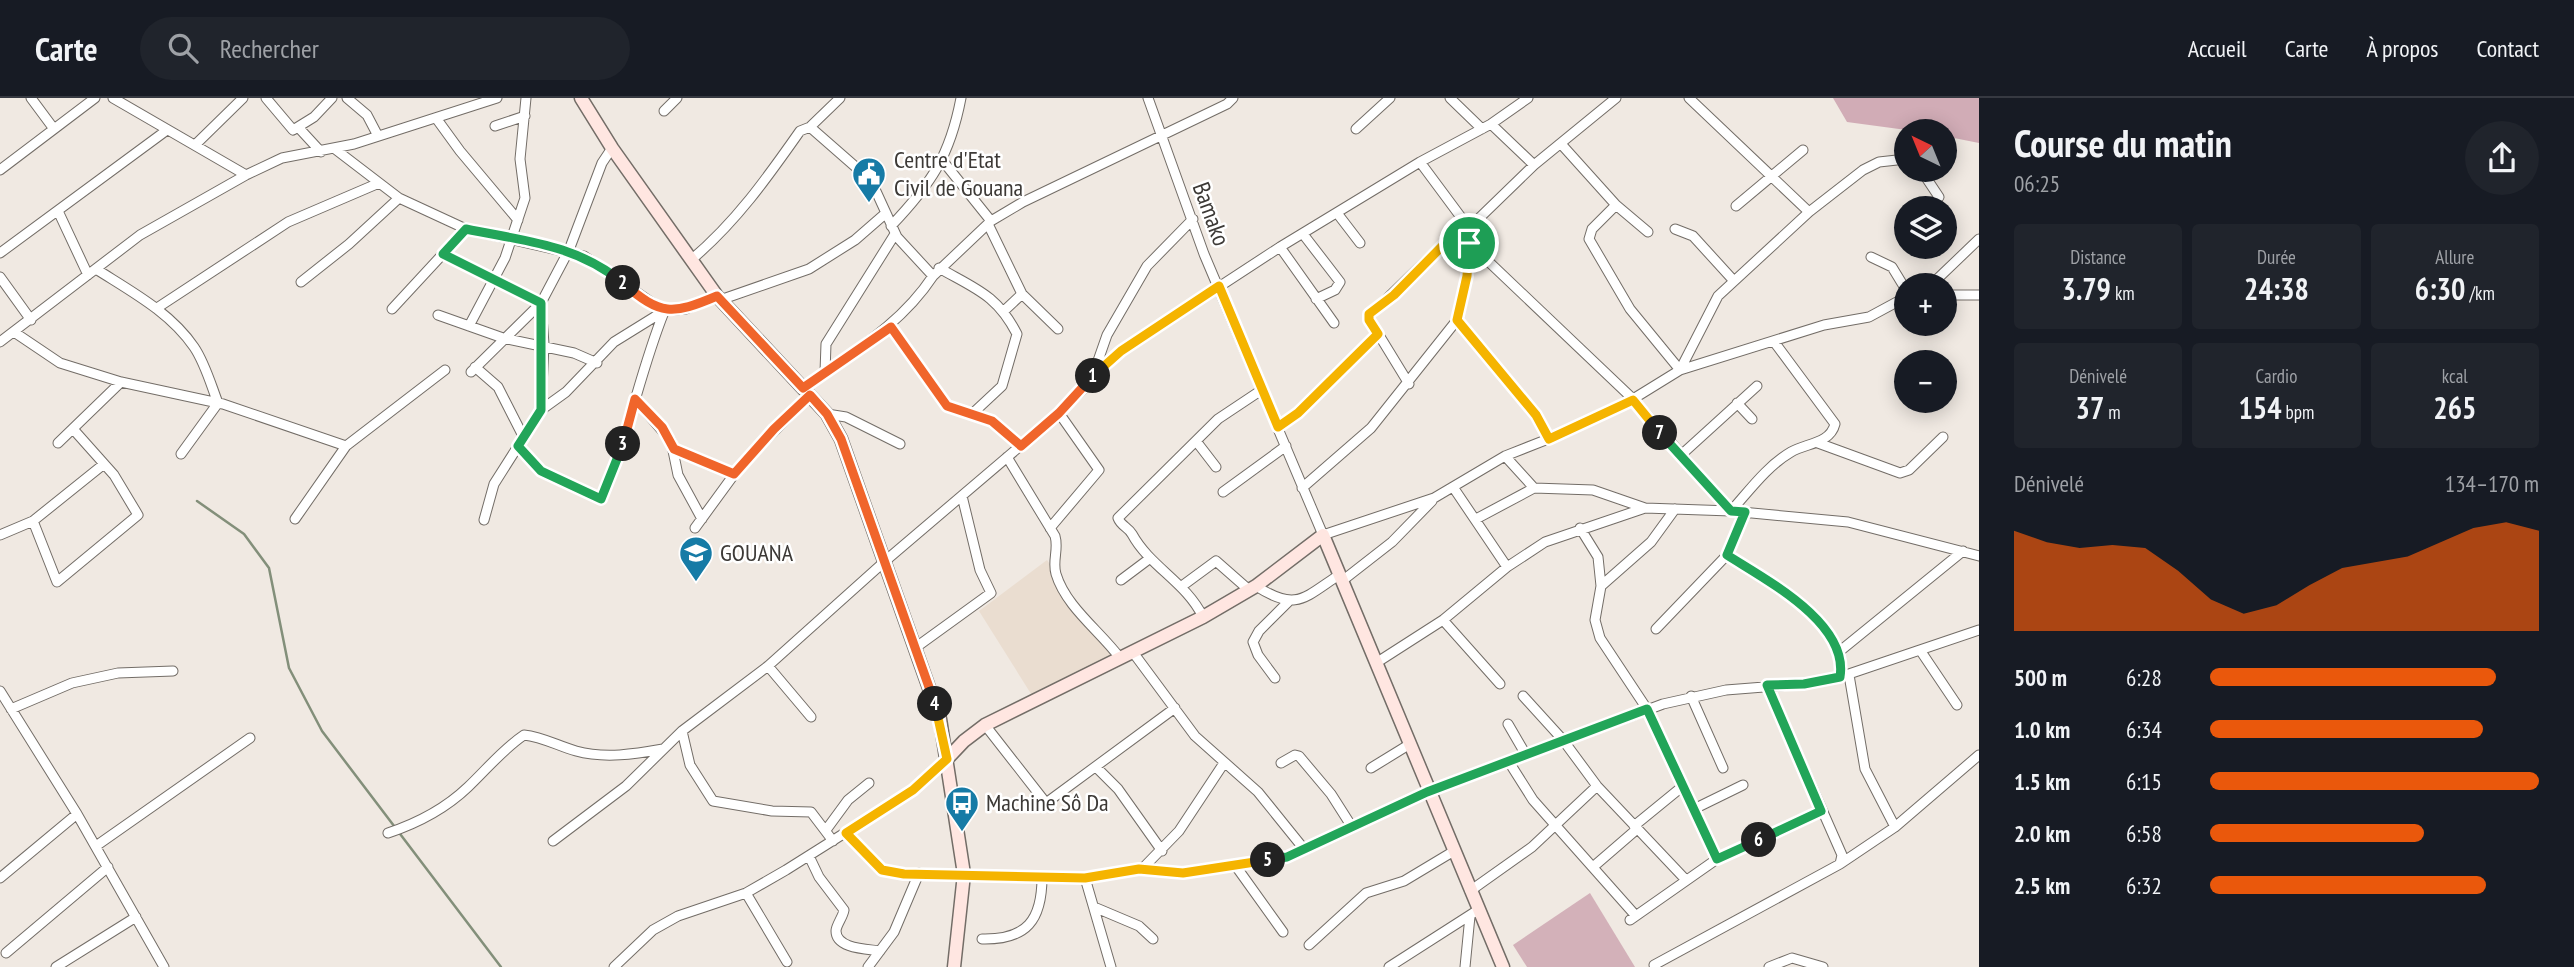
<!DOCTYPE html>
<html lang="fr">
<meta charset="utf-8">
<style>
body{margin:0;font-family:"PT Sans Narrow",sans-serif;background:#20242c;color:#f1f3f6;height:100vh;display:flex;flex-direction:column;font-size:26px;white-space:nowrap}
*{box-sizing:border-box;margin:0}
p{font-size:23px;color:#9ea1a6}
.icon{flex:none;width:38px;height:38px;fill:none;stroke:currentColor;stroke-width:2;stroke-linecap:round;stroke-linejoin:round}
.map{position:relative;flex:1;overflow:hidden}
.sheet{display:flex;flex-direction:column;background:#171b24;width:595px}
.sheet>*{flex:none}
.needle{width:46px;rotate:317deg}
.controls{position:absolute;left:1894px;top:21px;display:grid;gap:14px}
.controls a{display:grid;place-items:center;width:63px;height:63px;border-radius:50%;background:#171b24;box-shadow:0 4px 18px #0003;font-size:35px}
.pin{position:absolute;display:grid;place-items:center;width:60px;height:60px;color:#fff;margin:-30px;border:4px solid #fff;border-radius:50%;box-shadow:0 2px 7px #0007}
.km{position:absolute;width:35px;height:35px;margin:-18px;border-radius:50%;background:#222;color:#fff;font-size:19px;line-height:35px;text-align:center}
.round{display:grid;place-items:center;flex:none;width:74px;height:74px;border-radius:37px;background:#20242c}
.summary{display:flex;align-items:center;justify-content:space-between;height:119px;padding:0 35px}
h1{font-size:38px;font-weight:700;line-height:52px}
.figures{display:grid;grid-template-columns:repeat(3,1fr);gap:10px;height:119px;padding:7px 35px}
.figures div{display:grid;align-content:center;border-radius:7px;background:#20242c;text-align:center}
.figures b{font-size:30px;font-weight:700}
.figures small{font-size:19px;font-weight:400}
.figures p{font-size:19px}
.chart{height:196px;padding:14px 35px}
.chart p{display:flex;justify-content:space-between}
.chart svg{width:100%;height:126px;margin-top:7px;fill:#ea580c;opacity:.7}
ul{padding:0 35px;list-style:none;font-size:23px}
li{display:grid;grid-template-columns:112px 84px 1fr;align-items:center;height:52px}
li i{height:18px;border-radius:9px;background:#ea580c}
header{display:flex;align-items:center;gap:42px;box-sizing:border-box;height:98px;padding:0 35px;background:#171b24;border-bottom:2px solid #363941}
header strong{font-size:33px}
nav{display:flex;gap:38px;margin-inline-start:auto;font-size:24px}
.search{width:490px;height:63px;background:#20242c;display:flex;align-items:center;gap:18px;box-sizing:border-box;padding:0 24px;border-radius:38px;color:#9ea1a6;font-size:26px}
main{display:flex;flex:1;min-height:0}
.map>svg:first-child{display:block}
.built{fill:#eaddd0}
.green{fill:#d3b1b9}
.forest{fill:#d1acb6}
.lines{fill:none;stroke-linecap:round;stroke-linejoin:round}
.stream{stroke:#838f7a;stroke-width:2.5}
.street-casing{stroke:#736d67;stroke-width:11}
.secondary-casing{stroke:#736d67;stroke-width:15}
.street{stroke:#fff;stroke-width:9}
.secondary{stroke:#ffe6e1;stroke-width:12}
.split-1-casing{stroke:#fff;stroke-width:14}
.split-2-casing{stroke:#fff;stroke-width:14}
.split-3-casing{stroke:#fff;stroke-width:14}
.split-4-casing{stroke:#fff;stroke-width:14}
.split-5-casing{stroke:#fff;stroke-width:14}
.split-6-casing{stroke:#fff;stroke-width:14}
.split-7-casing{stroke:#fff;stroke-width:14}
.split-8-casing{stroke:#fff;stroke-width:14}
.split-1{stroke:#f5b400;stroke-width:9}
.split-2{stroke:#f0652b;stroke-width:9}
.split-3{stroke:#22a559;stroke-width:9}
.split-4{stroke:#f0652b;stroke-width:9}
.split-5{stroke:#f5b400;stroke-width:9}
.split-6{stroke:#22a559;stroke-width:9}
.split-7{stroke:#22a559;stroke-width:9}
.split-8{stroke:#f5b400;stroke-width:9}
.labels{text-anchor:middle;stroke-width:5;stroke-linejoin:round;paint-order:stroke}
.poi-label{font-size:24px;fill:#3c3936;stroke:#fff;text-anchor:start}
.street-label{font-size:24px;fill:#3c3936;stroke:#fff}
</style>
<header>
<strong>Carte</strong>
<div class="search"><svg class="icon" aria-label="search" viewBox="0 0 24 24"><circle cx="10" cy="10" r="6"/><path d="M15 15l6 6"/></svg>Rechercher</div>
<nav><a>Accueil</a><a>Carte</a><a>À propos</a><a>Contact</a></nav>
</header>
<main>
<div class="map">
<svg width="1979" height="869" viewBox="0 0 1979 869">
<rect width="100%" height="100%" fill="#f0e9e2"/>
<path class="built" d="M 1047,462 L 1114,555 L 1033,599 L 979,513 Z"/>
<path class="green" d="M 1590,795 L 1635,869 L 1527,869 L 1513,847 Z"/>
<path class="forest" d="M 1833,0 L 1979,0 L 1979,45 L 1944,38 L 1944,33 L 1914,33 L 1847,24 Z"/>
<g class="lines">
<path class="stream" d="M 197,403 L 244,436 L 269,470 L 289,570 L 322,633 L 501,869"/>
<g class="street-casing">
<path id="street" d="M 31,0 L 54,31
M 113,0 L 246,77
M 266,0 L 293,32 L 314,19 L 332,0
M 347,0 L 367,17 L 378,38
M 1148,0 L 1204,156 L 1323,437 L 1434,400 L 1505,358 L 1566,334 L 1633,301 L 1469,145
M 1450,0 L 1482,31
M 1689,0 L 1809,114
M 664,13 L 677,0
M 436,20 L 460,53 L 518,122
M 1491,26 L 1534,67
M 495,28 L 525,18
M 298,29 L 321,54
M 810,29 L 840,0
M 1356,31 L 1390,0
M 195,47 L 243,0
M 1562,47 L 1616,107 L 1592,131 L 1589,141 L 1630,211 L 1680,272 L 1633,301 L 1731,413 L 1848,424 L 1979,458
M 335,51 L 399,100 L 466,131 L 584,158 L 664,213
M 1906,61 L 1879,64 L 1863,72 L 1809,114 L 1718,198 L 1680,272 L 1824,227 L 1869,219 L 1906,199
M 942,62 L 991,123
M 1420,64 L 1491,26 L 1528,0
M 0,72 L 95,0
M 1921,72 L 1939,99
M 1616,107 L 1648,134
M 1736,108 L 1803,52
M 58,113 L 88,177
M 1337,115 L 1360,145
M 988,126 L 1022,196 L 1058,231
M 891,128 C 931,86 950,58 961,0
M 1469,130 L 1534,67 L 1616,0
M 1675,131 L 1693,138 L 1734,183
M 1303,136 L 1340,184 L 1335,192 L 1316,201
M 1280,149 L 1334,225
M 0,155 L 167,32
M 443,156 L 541,205
M 1871,159 L 1892,169 L 1906,192
M 691,162 C 736,124 767,80 800,33 L 810,29 L 858,71 L 875,91 L 897,139 L 933,178 L 991,123 L 1023,104 L 1227,6 L 1233,0
M 939,170 C 976,191 997,197 1017,236 L 1002,288 L 972,316
M 96,171 C 132,194 170,214 194,249 C 205,265 211,287 218,305 L 181,356
M 0,179 L 31,222
M 301,184 L 349,146 L 399,100
M 1931,187 L 1979,141
M 1944,197 L 1979,197
M 720,202 L 809,171 L 855,142 L 886,115
M 541,205 L 544,246 L 541,312
M 157,210 L 288,124 L 379,85
M 392,211 L 466,131
M 1005,212 L 1022,196
M 438,217 L 503,240 L 574,255 L 597,265
M 1457,222 L 1536,317 L 1549,341
M 469,228 L 505,160 L 525,100 L 520,61 L 526,0
M 891,229 L 947,308 L 992,323 L 1021,348
M 14,234 L 60,265 L 121,284 L 223,306 L 346,348
M 0,244 L 140,137 L 246,77 L 282,60 L 354,46 L 497,0
M 475,269 L 498,289 L 524,340
M 471,274 L 541,205 L 569,152 L 602,65 L 612,50
M 825,274 L 826,246 L 895,136
M 1093,277 L 1107,237 L 1147,168 L 1193,121
M 1409,286 L 1368,219 L 1465,125
M 803,290 C 851,255 900,228 933,178
M 635,301 L 671,343 L 678,377 L 702,421
M 1737,305 L 1752,321
M 827,316 L 846,319 L 900,346
M 1278,329 L 1298,315 L 1378,235
M 1196,343 L 1216,369
M 58,345 L 121,284
M 1818,345 L 1900,375 L 1909,372 L 1943,339
M 518,348 L 541,373 L 601,401 C 628,341 639,276 664,214
M 674,351 L 734,376
M 1505,358 L 1534,390
M 1680,358 L 1757,288
M 1007,359 L 1055,438 C 1059,451 1052,463 1056,476 C 1066,509 1100,533 1120,560
M 1453,389 L 1507,469
M 1223,394 L 1286,348
M 1675,411 L 1651,444 L 1601,488 L 1595,522 L 1600,540 L 1647,611 L 1717,761
M 295,421 L 346,348 L 445,272
M 1476,421 L 1534,390 L 1593,392 L 1645,410 L 1731,413 C 1749,393 1767,368 1791,354 C 1806,345 1830,346 1835,326 L 1775,245
M 484,422 L 494,386 L 541,312 L 566,294 L 614,244 L 664,213 L 686,211 L 717,198
M 33,423 L 57,484 L 138,417 L 114,377 L 73,331
M 695,430 L 741,367 L 810,297
M 1050,430 L 1099,372 L 1059,315
M 1580,430 L 1598,459 L 1601,488
M 0,437 L 33,423 L 104,366
M 1727,457 C 1766,482 1849,525 1840,579
M 1121,482 L 1149,461
M 1342,483 L 1392,444 L 1432,403
M 1182,488 L 1216,463 L 1249,492
M 1256,488 C 1296,514 1304,500 1339,477
M 1203,519 C 1186,484 1150,469 1132,436 C 1128,429 1121,428 1118,420 L 1218,321 L 1263,291
M 1443,522 L 1500,586
M 1656,531 L 1727,457 L 1745,414
M 915,550 L 991,495 L 980,472 L 962,398
M 1920,552 L 1957,607
M 1132,553 L 1195,638 L 1258,694 L 1304,751
M 1840,553 L 1963,453
M 1376,565 L 1443,522 L 1507,469 L 1545,444 L 1645,410
M 768,568 L 811,619
M 1849,577 L 1865,671 L 1895,729
M 1275,580 L 1258,557 L 1253,544 L 1259,533 L 1289,503
M 0,593 L 77,716 L 164,869
M 1523,598 L 1563,642 L 1597,688 L 1685,781
M 1691,598 L 1723,670
M 11,611 L 72,585 L 118,575 L 173,573
M 1508,626 L 1526,657
M 985,627 L 1046,705 L 1175,610
M 682,633 L 690,667 L 713,703 L 772,713 L 811,714 L 833,743
M 1509,664 L 1533,702 L 1636,818
M 1281,665 L 1295,657 L 1299,658 L 1331,696 L 1352,729
M 1096,669 L 1118,691 L 1162,753
M 1371,670 L 1410,646
M 1694,711 L 1743,687
M 1634,728 L 1683,688
M 826,732 L 848,702 L 869,685
M 388,735 C 418,725 445,711 468,689 C 487,671 503,651 524,637 C 543,639 558,648 576,653 C 605,661 635,656 663,651
M 846,735 L 882,772 L 904,776 L 1085,780 L 1139,771 L 1183,775 L 1206,772 L 1287,759 L 1427,694 L 1663,606 L 1726,592 L 1804,586 L 1840,579 L 1979,532
M 553,743 L 626,688 L 682,633 L 768,568 L 884,464 L 1059,315 L 1121,253 L 1280,149 L 1420,64 L 1469,130 L 1467,178 L 1457,222 L 1371,330 L 1302,390
M 96,748 L 250,640
M 809,758 L 819,779 L 844,812 C 843,819 836,827 836,833 C 836,851 868,851 880,853
M 1840,766 L 1895,729 L 1979,657
M 1235,767 L 1283,834
M 1593,769 L 1637,731
M 1141,772 L 1179,733 L 1224,665
M 0,780 L 77,716
M 1085,780 L 1111,869
M 1470,793 L 1532,749 L 1597,688
M 746,795 L 787,864
M 1094,809 L 1139,828 L 1153,841
M 1630,822 L 1717,761 L 1821,713
M 982,841 C 1027,842 1042,822 1042,779
M 1309,847 L 1366,795 L 1404,783 L 1454,753
M 6,855 L 108,769
M 1654,867 L 1840,766 L 1842,757 L 1767,587
M 56,869 L 136,819
M 614,869 L 653,832 L 678,818 L 746,795 L 786,772 L 913,692 L 947,661
M 868,869 L 894,834 L 919,775
M 1389,869 L 1478,812
M 1465,869 L 1470,818
M 1769,869 L 1792,860 L 1823,869"/>
</g>
<g class="secondary-casing">
<path id="secondary" d="M 581,0 L 612,50 L 717,198 L 827,316 L 841,341 L 940,621 L 964,776 L 954,869
M 947,661 L 964,643 L 985,627 L 1203,519 L 1256,488 L 1323,437 L 1503,869"/>
</g>
<use href="#street" class="street"/>
<use href="#secondary" class="secondary"/>
</g>
<g class="lines">
<g class="split-1-casing">
<path id="split-1" d="M 1093,278 L 1121,253 L 1219,188 L 1278,329 L 1298,315 L 1378,236 L 1369,222 L 1369,216 L 1394,197 L 1465,125 L 1469,130 L 1469,145"/>
</g>
<g class="split-2-casing">
<path id="split-2" d="M 623,185 C 661,218 672,217 717,198 L 803,290 L 891,229 L 947,308 L 992,323 L 1021,348 L 1059,315 L 1093,278"/>
</g>
<g class="split-3-casing">
<path id="split-3" d="M 623,185 C 576,146 524,143 466,131 L 443,156 L 541,205 L 541,312 L 518,348 L 541,373 L 601,401 L 623,346"/>
</g>
<g class="split-4-casing">
<path id="split-4" d="M 623,346 L 635,301 L 662,329 L 674,351 L 734,376 L 774,331 L 810,297 L 827,316 L 841,341 L 935,606"/>
</g>
<g class="split-5-casing">
<path id="split-5" d="M 935,606 L 947,661 L 913,692 L 846,735 L 882,772 L 904,776 L 1085,780 L 1139,771 L 1183,775 L 1268,762"/>
</g>
<g class="split-6-casing">
<path id="split-6" d="M 1268,762 L 1287,759 L 1427,694 L 1647,611 L 1717,761 L 1759,742"/>
</g>
<g class="split-7-casing">
<path id="split-7" d="M 1660,335 L 1731,413 L 1745,414 L 1727,457 C 1766,482 1849,525 1840,579 L 1804,586 L 1767,587 L 1821,713 L 1759,742"/>
</g>
<g class="split-8-casing">
<path id="split-8" d="M 1469,145 L 1467,178 L 1457,222 L 1536,317 L 1549,341 L 1633,302 L 1660,335"/>
</g>
<use href="#split-1" class="split-1"/>
<use href="#split-2" class="split-2"/>
<use href="#split-3" class="split-3"/>
<use href="#split-4" class="split-4"/>
<use href="#split-5" class="split-5"/>
<use href="#split-6" class="split-6"/>
<use href="#split-7" class="split-7"/>
<use href="#split-8" class="split-8"/>
</g>
<defs>
<g id="civic-pin" transform="scale(1.75)"><path d="M0 17L-7.5 6A9.5 9.5 0 1 1 7.5 6Z" fill="#167ba6" stroke="#fff"/><path d="M-.6-6.5H3V-4.5H.6V-3L4-1V1h2V6H-6V1h2V-1L-.6-3ZM-1.2 2.5V6h2.4V2.5Z" fill="#fff"/></g>
<g id="school-pin" transform="scale(1.75)"><path d="M0 17L-7.5 6A9.5 9.5 0 1 1 7.5 6Z" fill="#167ba6" stroke="#fff"/><path d="M0-5L7-2L0 1L-7-2ZM-4 1L0 2.5L4 1V4Q0 6-4 4Z" fill="#fff"/></g>
<g id="bus-pin" transform="scale(1.75)"><path d="M0 17L-7.5 6A9.5 9.5 0 1 1 7.5 6Z" fill="#167ba6" stroke="#fff"/><path d="M-5-6H5V4H4V6H2V4H-2V6H-4V4H-5ZM-3.5-4V0h7V-4ZM-3.5 1.2v1.5H-2V1.2ZM2 1.2v1.5H3.5V1.2Z" fill="#fff"/></g>
</defs>
<g fill-rule="evenodd">
<use href="#civic-pin" x="869" y="76"/>
<use href="#school-pin" x="696" y="455"/>
<use href="#bus-pin" x="962" y="705"/>
</g>
<g class="labels">
<g class="poi-label">
<text x="894" y="70">Centre d'Etat<tspan x="894" dy="28">Civil de Gouana</tspan></text>
<text x="720" y="463">GOUANA</text>
<text x="986" y="713">Machine Sô Da</text>
</g>
<g class="street-label">
<text transform="translate(1211 116) rotate(70)" y="8">Bamako</text>
</g>
</g>
</svg>
<div class="controls">
<a><svg class="needle" viewBox="-14 -14 28 28"><path d="M0-13l5 13h-10z" fill="#e53935"/><path d="M0 13l5-13h-10z" fill="#9ea1a6"/></svg></a>
<a><svg class="icon" aria-label="layers" viewBox="0 0 24 24"><path d="M12 4l9 5-9 5-9-5zM3 14l9 5 9-5"/></svg></a>
<a>+</a>
<a>−</a>
</div>
<div class="pin" style="left:1469px;top:145px;background:#1e9e55"><svg class="icon" aria-label="arrive" viewBox="0 0 24 24"><path d="M6 21V4h12l-3 4 3 4H6"/></svg></div>
<b class="km" style="left:1093px;top:278px">1</b>
<b class="km" style="left:623px;top:185px">2</b>
<b class="km" style="left:623px;top:346px">3</b>
<b class="km" style="left:935px;top:606px">4</b>
<b class="km" style="left:1268px;top:762px">5</b>
<b class="km" style="left:1759px;top:742px">6</b>
<b class="km" style="left:1660px;top:335px">7</b>
</div>
<section class="sheet">
<div class="summary"><div><h1>Course du matin</h1><p>06:25</p></div><a class="round"><svg class="icon" aria-label="share" viewBox="0 0 24 24"><path d="M12 15V3M7 8l5-5 5 5M5 13v7h14v-7"/></svg></a></div>
<div class="figures">
<div><p>Distance</p><b>3.79<small> km</small></b></div>
<div><p>Durée</p><b>24:38</b></div>
<div><p>Allure</p><b>6:30<small> /km</small></b></div>
</div>
<div class="figures">
<div><p>Dénivelé</p><b>37<small> m</small></b></div>
<div><p>Cardio</p><b>154<small> bpm</small></b></div>
<div><p>kcal</p><b>265</b></div>
</div>
<div class="chart"><p><span>Dénivelé</span>134–170 m</p>
<svg viewBox="0 0 160 44" preserveAspectRatio="none"><path d="M0 44V9L10 13L20 15L30 14L40 15L50 23L60 33L70 38L80 35L90 28L100 22L110 20L120 18L130 13L140 8L150 6L160 9V44z"/></svg>
</div>
<ul>
<li><b>500 m</b>6:28<i style="width:87%"></i></li>
<li><b>1.0 km</b>6:34<i style="width:83%"></i></li>
<li><b>1.5 km</b>6:15<i style="width:100%"></i></li>
<li><b>2.0 km</b>6:58<i style="width:65%"></i></li>
<li><b>2.5 km</b>6:32<i style="width:84%"></i></li>
</ul>
</section>
</main>
